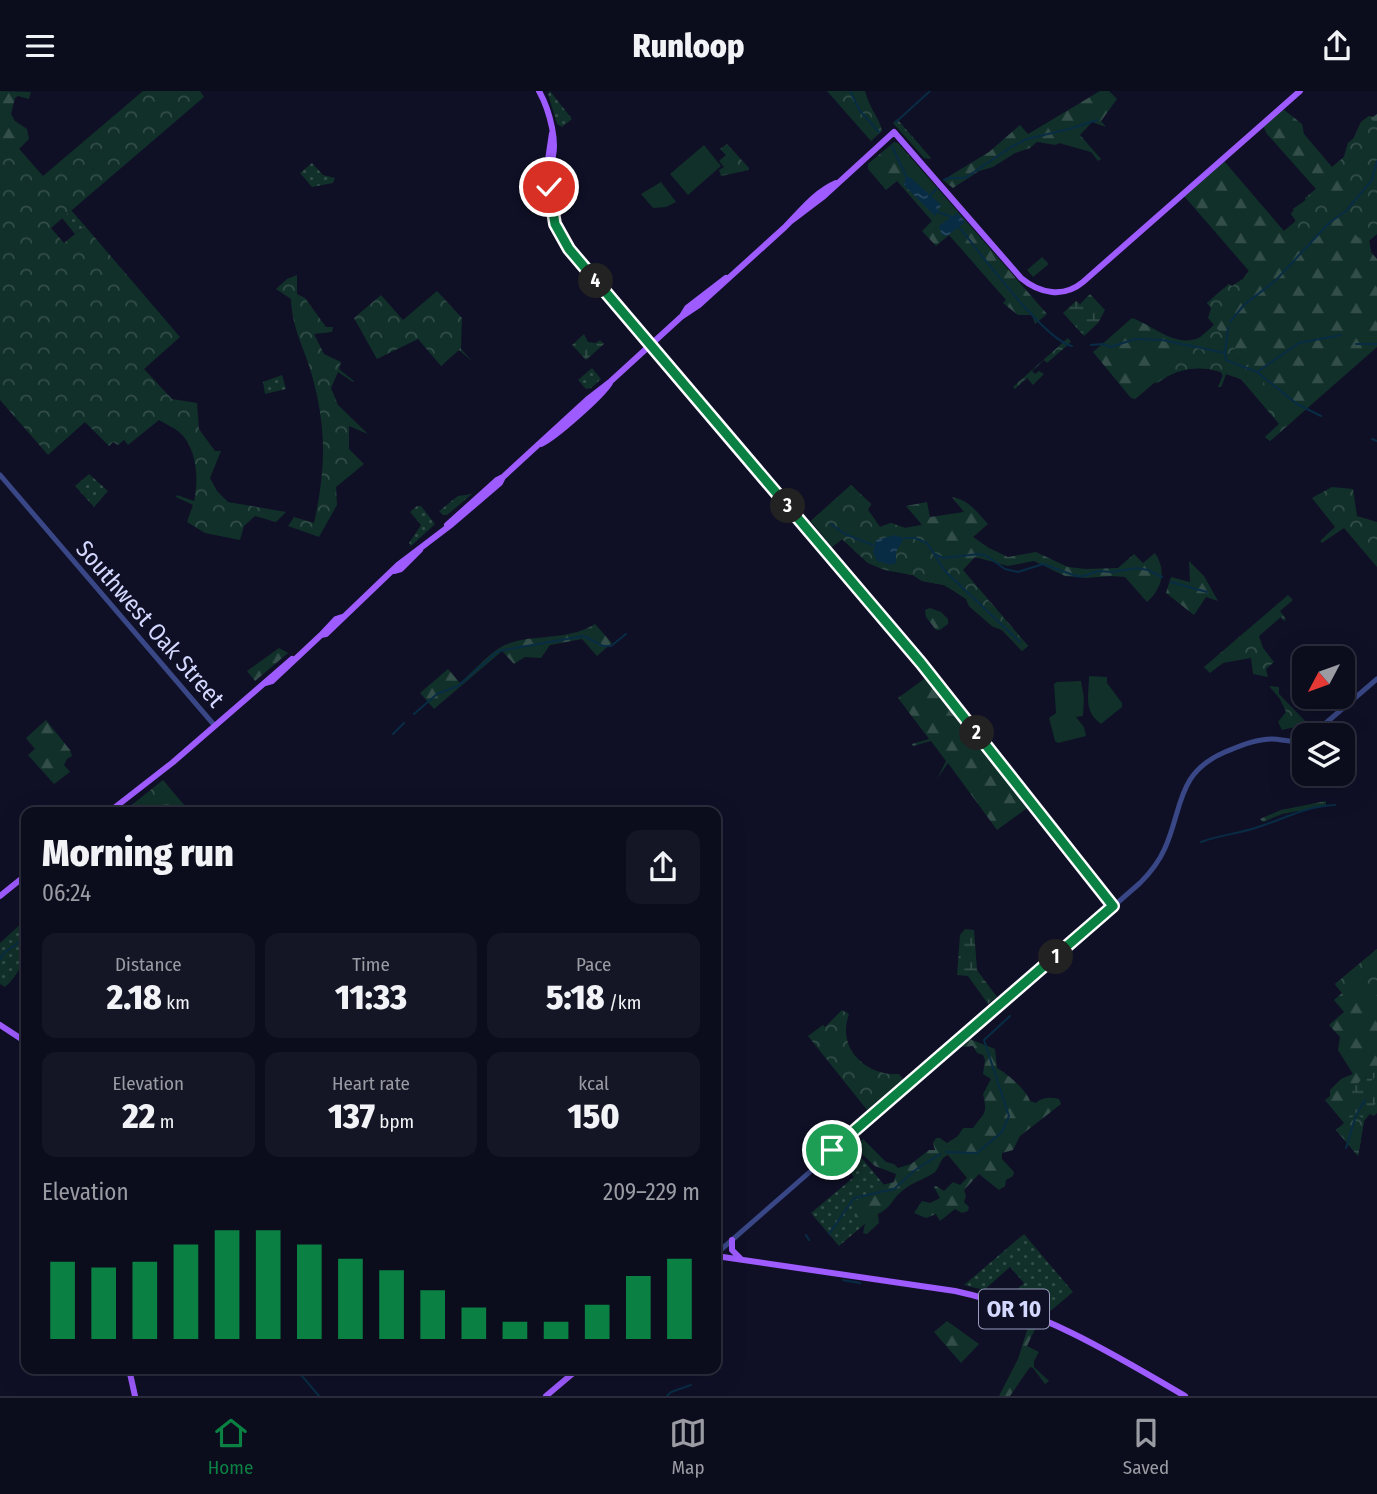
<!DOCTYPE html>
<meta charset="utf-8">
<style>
body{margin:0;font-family:"Fira Sans Condensed",sans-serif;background:#141525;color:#f1f3f6;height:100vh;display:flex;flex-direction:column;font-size:26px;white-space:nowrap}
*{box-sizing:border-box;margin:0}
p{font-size:23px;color:#9a9ba3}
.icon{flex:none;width:38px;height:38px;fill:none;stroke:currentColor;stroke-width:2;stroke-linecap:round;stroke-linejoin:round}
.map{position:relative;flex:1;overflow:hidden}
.side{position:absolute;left:21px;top:716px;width:700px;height:567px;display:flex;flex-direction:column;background:#0b0c1c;border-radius:14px;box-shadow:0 7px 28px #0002,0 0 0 2px #2b2c3b}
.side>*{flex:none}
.needle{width:46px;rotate:229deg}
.controls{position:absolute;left:1292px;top:555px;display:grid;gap:14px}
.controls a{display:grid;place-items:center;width:63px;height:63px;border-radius:14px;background:#0b0c1c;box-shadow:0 7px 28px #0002,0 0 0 2px #2b2c3b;font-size:35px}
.pin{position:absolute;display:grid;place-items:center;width:60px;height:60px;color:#fff;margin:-30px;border:4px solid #fff;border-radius:50%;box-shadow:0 2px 7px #0007}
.km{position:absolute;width:35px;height:35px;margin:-18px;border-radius:50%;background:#222;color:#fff;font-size:19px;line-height:35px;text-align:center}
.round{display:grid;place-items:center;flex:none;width:74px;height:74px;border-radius:14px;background:#141525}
.overview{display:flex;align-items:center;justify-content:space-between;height:119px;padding:0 21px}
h1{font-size:38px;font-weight:800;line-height:52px}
.stats{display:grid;grid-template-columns:repeat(3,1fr);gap:10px;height:119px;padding:7px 21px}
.stats div{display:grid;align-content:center;border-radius:14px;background:#141525;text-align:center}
.stats b{font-size:35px;font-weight:800}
.stats small{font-size:19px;font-weight:400}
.stats p{font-size:19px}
.chart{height:196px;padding:14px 21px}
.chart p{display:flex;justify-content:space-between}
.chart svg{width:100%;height:126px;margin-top:7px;stroke:#0b8043;stroke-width:6}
header{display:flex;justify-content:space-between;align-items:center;height:91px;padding:0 21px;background:#0b0c1c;font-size:32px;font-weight:800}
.menu{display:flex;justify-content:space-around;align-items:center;height:98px;border-top:2px solid #2b2c3b;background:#0b0c1c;font-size:19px;color:#9a9ba3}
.menu a{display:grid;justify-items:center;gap:4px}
.menu .selected{color:#0b8043}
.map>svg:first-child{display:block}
.grass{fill:url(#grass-dots)}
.forest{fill:url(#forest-firs)}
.wetland{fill:url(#wetland-marsh)}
.park{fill:url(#park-crowns)}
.pitch{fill:#113029}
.water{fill:url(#water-ripples)}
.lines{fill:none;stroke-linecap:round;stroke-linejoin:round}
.stream{stroke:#092c45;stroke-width:2}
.minor{stroke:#394786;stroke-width:5}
.major{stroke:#9e5bff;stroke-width:6}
.route-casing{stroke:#fff;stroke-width:14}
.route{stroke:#0b8043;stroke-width:9}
.labels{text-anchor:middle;stroke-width:5;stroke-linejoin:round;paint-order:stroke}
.shield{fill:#0f1026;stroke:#999cbe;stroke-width:2}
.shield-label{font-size:23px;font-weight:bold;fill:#d4d8ff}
.street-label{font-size:24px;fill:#d4d8ff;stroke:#0f1026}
</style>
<header><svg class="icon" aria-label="menu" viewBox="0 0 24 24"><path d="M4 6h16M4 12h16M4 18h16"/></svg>Runloop<svg class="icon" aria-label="share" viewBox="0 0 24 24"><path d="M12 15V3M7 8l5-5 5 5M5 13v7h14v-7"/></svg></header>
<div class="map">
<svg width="1377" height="1305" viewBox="0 0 1377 1305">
<defs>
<pattern id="grass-dots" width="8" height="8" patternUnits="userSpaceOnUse" patternTransform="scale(1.75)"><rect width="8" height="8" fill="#113029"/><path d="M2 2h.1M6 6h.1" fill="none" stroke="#334d49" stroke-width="1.8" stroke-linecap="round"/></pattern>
<pattern id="forest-firs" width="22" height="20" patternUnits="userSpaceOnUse" patternTransform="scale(1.75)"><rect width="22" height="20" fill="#113029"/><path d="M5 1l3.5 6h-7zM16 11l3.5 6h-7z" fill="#334d49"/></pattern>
<pattern id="wetland-marsh" width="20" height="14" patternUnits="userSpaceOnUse" patternTransform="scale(1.75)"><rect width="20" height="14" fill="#113029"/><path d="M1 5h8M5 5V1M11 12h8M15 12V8" fill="none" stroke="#334d49"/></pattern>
<pattern id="park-crowns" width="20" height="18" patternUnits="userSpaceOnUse" patternTransform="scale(1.75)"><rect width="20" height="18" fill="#113029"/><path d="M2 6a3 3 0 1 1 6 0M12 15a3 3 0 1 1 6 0" fill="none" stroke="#334d49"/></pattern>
<pattern id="water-ripples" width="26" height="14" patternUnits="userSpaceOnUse" patternTransform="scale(1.75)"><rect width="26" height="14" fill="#092c45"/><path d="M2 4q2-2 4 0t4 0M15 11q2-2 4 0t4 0" fill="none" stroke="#2c4a61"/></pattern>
</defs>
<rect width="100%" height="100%" fill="#0f1026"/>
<path class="grass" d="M 550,0 L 572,28 L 562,36 L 557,33 L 548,3 Z
M 897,28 L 931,67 L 929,68 L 924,67 L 893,32 Z
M 312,72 L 323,84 L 335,87 L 333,92 L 312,96 L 300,82 Z
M 71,119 L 85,135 L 75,143 L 62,127 Z
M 592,277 L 601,288 L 591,297 L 586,298 L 578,289 Z
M 282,284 L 286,298 L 265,303 L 263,291 Z
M 89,383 L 108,400 L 94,416 L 75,395 Z
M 472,403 L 447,424 L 443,424 L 439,420 L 458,405 Z
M 417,415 L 421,415 L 435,433 L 411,455 L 409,452 L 421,434 L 410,421 Z
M 26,828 C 26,856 28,875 5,896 L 0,893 L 0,852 Z
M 850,1053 L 895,1107 L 839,1155 L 811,1122 L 854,1086 L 836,1064 Z
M 1024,1143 L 1073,1201 L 1048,1222 L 1008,1206 L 1024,1192 L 1010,1176 L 984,1199 L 964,1194 Z"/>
<path class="forest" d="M 0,0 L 31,1 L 29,8 L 18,5 L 15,7 L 11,23 L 15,30 L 27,38 L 29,48 L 19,58 L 43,86 L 0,127 Z
M 1100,0 L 1109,0 L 1117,8 L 1101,30 L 1106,36 L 1092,31 L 1080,44 L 1101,68 L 1098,70 L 1091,61 L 1059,52 L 1056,54 L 1037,51 L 1030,57 L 1015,62 L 993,76 L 979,80 L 953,97 L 943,89 L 989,61 L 1020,34 L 1028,43 Z
M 1283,18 L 1302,33 L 1304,43 L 1332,76 L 1344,66 L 1348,52 L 1354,47 L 1361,31 L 1369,25 L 1373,26 L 1377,23 L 1377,143 L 1369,150 L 1371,161 L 1377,168 L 1377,256 L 1270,350 L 1265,346 L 1280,333 L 1241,288 L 1226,283 L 1221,296 L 1218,296 L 1223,285 L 1221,281 C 1198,273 1175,278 1157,292 L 1155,291 L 1135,308 L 1131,307 L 1093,261 L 1132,227 C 1152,234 1173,255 1196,248 C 1202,247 1209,239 1214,234 L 1208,227 L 1211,217 L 1207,212 L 1229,193 L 1232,195 L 1243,188 L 1249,180 L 1184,105 L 1224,70 L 1284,140 L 1296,130 L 1291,123 L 1294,119 L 1293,118 L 1306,109 L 1305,107 L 1316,98 L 1267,43 L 1263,35 Z
M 894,51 L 898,52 L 1047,223 L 1035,233 L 1032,224 L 1018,224 L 1003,212 L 1006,209 L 949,144 L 936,155 L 922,140 L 932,130 L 897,90 L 886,99 L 868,78 L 868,73 Z
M 851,394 L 871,413 L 868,419 L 880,436 L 891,432 L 905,437 L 922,434 L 906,415 L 927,411 L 930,426 L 964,421 L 952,406 C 969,409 977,421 988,433 L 973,446 L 989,457 L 1008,466 L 1036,461 L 1068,476 L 1086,478 L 1118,477 L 1134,463 L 1143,472 L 1155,462 C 1167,480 1162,497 1147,511 L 1125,486 L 1111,485 L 1086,487 L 1065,485 L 1034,470 L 1008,475 L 975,466 L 963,479 L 1028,555 L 1022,560 L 1002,539 L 992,535 L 969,515 L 966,508 L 954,500 L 944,494 L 922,490 L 913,484 L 885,479 L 868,472 L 842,448 L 832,456 L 811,430 Z
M 1189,470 L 1204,485 L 1218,510 L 1206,506 L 1194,524 L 1166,502 L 1171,486 L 1190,491 Z
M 930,517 L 941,521 L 948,528 L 948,533 L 940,539 L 936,539 L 926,526 L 925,519 Z
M 595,533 L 612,552 L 597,565 L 582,548 L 550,554 L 541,567 L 525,566 L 514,573 L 502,560 L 434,618 L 420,602 L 448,578 L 460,592 C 473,581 487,564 501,556 C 528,541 564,552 595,533 Z
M 279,557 L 288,562 L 255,590 L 247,580 Z
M 924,588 L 930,590 L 1030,715 L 997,739 L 948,672 L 937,688 L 946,670 L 931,650 L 913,655 L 912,653 L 929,648 L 898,607 Z
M 46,629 L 70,659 L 72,665 L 67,668 L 64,674 L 70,681 L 54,693 L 28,664 L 35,658 L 26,647 Z
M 1326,710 L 1326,715 L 1282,723 L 1263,731 L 1260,728 L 1281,719 Z
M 1377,858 L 1377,1022 L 1374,1025 L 1370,1023 L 1364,1030 L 1358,1065 L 1336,1039 L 1344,1032 L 1325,1009 L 1330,1005 L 1330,999 L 1341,988 L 1353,983 L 1338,959 L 1340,946 L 1329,934 L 1344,921 L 1334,909 L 1342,902 L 1335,893 Z
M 967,947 L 995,958 L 997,977 C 1008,983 1027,1000 1030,1010 L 1036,1012 C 1042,1006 1051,1006 1059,1008 L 1061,1013 L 1020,1045 L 1013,1059 L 1002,1062 L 1002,1068 L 1014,1081 L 1013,1085 L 1006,1089 L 1005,1095 L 999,1099 L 979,1083 L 964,1099 L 966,1105 L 964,1111 L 969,1116 L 968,1120 L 962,1122 L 955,1118 L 940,1130 L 936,1123 L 926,1127 L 914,1122 L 922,1110 L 930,1112 L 940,1107 L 934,1096 L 936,1095 L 944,1100 L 953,1091 L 960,1094 L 967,1087 L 948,1064 C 939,1068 941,1074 935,1081 C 928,1087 915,1090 906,1097 C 892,1106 893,1116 878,1123 L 879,1132 L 867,1143 L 863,1142 L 865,1133 L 862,1131 L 862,1127 L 855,1126 L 852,1117 L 853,1110 L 866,1106 L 879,1095 L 894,1091 L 896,1083 L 875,1075 L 862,1063 L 848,1063 L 844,1056 L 849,1051 L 856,1055 L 863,1048 L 886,1071 L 894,1073 L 898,1077 L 911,1073 L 929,1059 L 935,1059 L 933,1052 L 936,1047 L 940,1047 L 947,1052 L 958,1045 L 963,1037 L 973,1037 C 984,1021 988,1024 983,1003 L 991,988 L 983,983 L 985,969 L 983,964 L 977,962 L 973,955 L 962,956 L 957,953 Z
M 947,1230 L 979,1253 L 961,1272 L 934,1241 Z
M 1029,1233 L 1036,1236 L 1027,1255 L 1039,1261 L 1034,1270 L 1034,1276 L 1049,1290 L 1045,1293 L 1033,1277 L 1030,1276 L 1010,1305 L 999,1305 L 1018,1268 Z"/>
<path class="wetland" d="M 1090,203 L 1105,219 L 1098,232 L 1084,245 L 1063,222 L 1076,210 L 1080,213 Z
M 584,243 L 588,251 L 596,252 L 600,249 L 604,253 L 586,269 L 572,254 Z
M 965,838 L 974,839 L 977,879 L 997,906 L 988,913 L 968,885 L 957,884 L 960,844 Z
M 1377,980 L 1377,984 L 1370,991 L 1370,995 L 1377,1000 L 1377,1010 L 1372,1019 L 1377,1021 L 1374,1023 L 1370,1021 L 1362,1031 L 1360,1056 L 1348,1053 L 1338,1041 L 1346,1030 L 1344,1023 L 1350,1012 L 1353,997 L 1366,984 Z"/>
<path class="park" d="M 143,0 L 200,0 L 204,6 L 51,137 L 64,152 L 85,135 L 180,246 L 144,278 L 172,308 L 197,312 L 199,338 L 215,360 L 221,360 L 210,387 L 217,400 L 228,411 L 286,421 L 276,431 L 255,425 L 244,435 L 240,449 L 205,442 L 187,431 L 193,414 L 176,406 L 177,404 L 194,410 C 199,389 197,356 179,341 C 173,336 165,333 159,329 L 128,354 L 124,349 L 118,354 L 113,351 L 109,355 L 85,331 L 48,364 L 0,309 L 0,61 L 12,50 L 43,85 Z
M 827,0 L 865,0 C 869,17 880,28 882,40 L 871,50 Z
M 1369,25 L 1377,35 L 1377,143 L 1369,149 L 1371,161 L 1339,125 L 1300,159 L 1284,140 L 1296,130 L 1291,123 L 1294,119 L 1293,118 L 1306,109 L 1305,107 L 1316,98 L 1339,124 L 1358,108 L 1332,76 L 1344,66 L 1348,52 L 1354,47 L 1361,31 Z
M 727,53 L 749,77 L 749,79 L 721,85 L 719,79 L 724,76 L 719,70 L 726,64 L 720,58 Z
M 1249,180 L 1260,194 L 1221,228 L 1207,212 L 1229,193 L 1232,195 L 1243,188 Z
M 297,184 L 297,203 L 305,207 L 326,236 L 333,236 L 332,241 L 314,243 L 324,263 L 341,271 L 339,278 L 354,290 L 353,291 L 338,281 L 331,297 L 338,314 L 368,343 L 349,335 L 349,358 L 364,373 L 336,396 L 337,414 L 319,446 L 288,435 L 294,426 L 314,432 C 326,377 327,336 311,281 C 303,254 292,237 291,208 L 276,198 L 287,188 Z
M 437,200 L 462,227 L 461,258 L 473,271 L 459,259 L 441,275 L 418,248 L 377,268 L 354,227 L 381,204 L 403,229 Z
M 1214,234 L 1295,328 L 1270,350 L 1265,346 L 1279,333 L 1241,288 L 1226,283 L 1221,296 L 1218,296 L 1223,284 L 1221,281 C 1199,273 1175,278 1157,292 L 1155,291 L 1135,308 L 1133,305 Z
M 1068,247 L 1071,251 L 1047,272 L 1044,269 L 1032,280 L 1035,283 L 1039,280 L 1044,283 L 1033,294 L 1027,287 L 1015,298 L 1013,296 Z
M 851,394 L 871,413 L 868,419 L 880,436 L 891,432 L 905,437 L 923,434 L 1028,555 L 1022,560 L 1002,539 L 992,535 L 969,515 L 966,508 L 954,500 L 944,494 L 922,490 L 913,484 L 885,479 L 868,472 L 842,448 L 832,456 L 811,430 Z
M 1332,396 L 1353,398 L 1357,425 L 1377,431 L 1377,476 L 1344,437 L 1322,452 L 1320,450 L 1335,436 L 1312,407 Z
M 1288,504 L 1293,509 L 1280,520 L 1286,528 L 1284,530 L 1281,526 L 1259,545 L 1263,557 L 1274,571 L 1266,578 L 1268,586 L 1253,583 L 1251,567 L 1223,572 L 1210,582 L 1204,576 Z
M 1269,595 L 1279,596 L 1279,603 L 1308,633 L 1282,639 L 1278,631 L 1286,621 L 1280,608 Z
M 163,689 L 190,721 L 123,721 Z
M 1377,858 L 1377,904 L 1367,913 L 1358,895 L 1355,896 L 1355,899 L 1342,902 L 1335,893 Z
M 842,919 L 849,923 C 836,958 867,985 899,983 L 903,988 L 867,1019 L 808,945 L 823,934 L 825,936 Z
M 1357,1022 L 1364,1030 L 1358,1065 L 1336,1039 Z"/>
<path class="pitch" d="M 704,54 L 721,75 L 688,104 L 670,83 Z
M 661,91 L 676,111 L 666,116 L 653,117 L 641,103 Z
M 1042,166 L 1049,173 L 1033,186 L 1027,179 Z
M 1089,585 L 1107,586 L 1107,592 L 1122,612 L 1122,616 L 1101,633 C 1083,620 1089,605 1089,585 Z
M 1081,590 L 1084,607 L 1083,625 L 1076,626 L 1084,636 L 1086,645 L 1058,652 L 1055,650 L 1049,627 L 1056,622 L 1054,593 L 1057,591 Z"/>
<path class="water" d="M 906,85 L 911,87 L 941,114 L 935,125 L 904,94 Z
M 957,122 L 964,129 L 964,132 L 947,145 L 942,144 L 939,135 Z
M 895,444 L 904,447 L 896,461 L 896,472 L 890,474 L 877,470 L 873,461 L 876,449 Z"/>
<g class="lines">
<path class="stream" d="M 850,0 L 860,20 L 879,41
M 896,31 L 930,0
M 892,55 L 906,85
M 944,89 L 948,87 L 965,87 L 1011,56 L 1027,48 L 1073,37 L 1097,29
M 931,104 L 937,97
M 938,121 L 952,126
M 959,136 C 979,160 1045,250 1072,255
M 1230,231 L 1244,214 L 1276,189 L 1329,132 L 1346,120 L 1372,89 L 1377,70
M 1356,253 L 1377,253
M 1091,254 L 1103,253 L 1111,256 L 1135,248 L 1162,249 L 1225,262 L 1226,269 L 1257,281 L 1299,252 L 1341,244
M 1225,262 L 1228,236
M 1257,281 L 1297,313 L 1321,325
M 1372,348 L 1377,350
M 831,433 L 845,443 L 873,454
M 905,447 L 915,447 L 927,452 L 945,480 L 1020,551
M 935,463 L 943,467 L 979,463 L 987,465 L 1005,478 L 1018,481 L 1043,473 L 1076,485 L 1084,485 L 1098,480 L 1112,481 L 1137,477 L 1148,479 L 1162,486
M 1171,491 L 1207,501
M 414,623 L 437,603 L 458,595 L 498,560 L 584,545 L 603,555 L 611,555 L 626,543
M 393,643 L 404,632
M 1201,751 C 1219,744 1237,743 1255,737 C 1282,729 1305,715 1335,714
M 0,868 L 4,862 L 26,846
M 1346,1057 L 1356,1024 L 1365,1009
M 946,1061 L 977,1062 L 1002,1041 L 1009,1025 L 984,949 L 1010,925
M 829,1143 L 854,1107 L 894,1098 L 914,1080 L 940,1063
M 806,1144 L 809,1149
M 843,1189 L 860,1192
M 296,1278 L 319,1305
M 667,1305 L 671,1301 L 691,1294"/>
<path class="minor" d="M 651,253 L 873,514 L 962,624
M 0,384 L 215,635
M 965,628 L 1113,815
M 1312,644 L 1377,588
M 716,1163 L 1140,792 C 1150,782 1159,771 1165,757 C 1183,717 1176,682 1225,661 C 1240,655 1256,648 1272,648 C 1283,648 1293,653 1304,649"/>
<path class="major" d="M 539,0 C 549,18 560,55 550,73
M 552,42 L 548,69 L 551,117 L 559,141 L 569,158 L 651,253
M 791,130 L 824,105 L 894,41 L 1021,187 C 1040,203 1064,207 1083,191 L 1300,0
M 682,225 L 687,217 L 726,187
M 541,353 C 555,347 602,305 610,292
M 447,434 L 497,389 L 503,386
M 394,480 L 401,478 L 420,459
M 321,544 L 336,528 L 342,526
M 265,592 L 272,590 L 321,544 L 326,543 L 398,474 L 452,433 L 500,392 L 503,386 L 589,307 L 611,290 L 681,226 L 699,214 L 785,136 C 800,121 815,101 836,92
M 962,624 L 965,628
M 109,721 L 172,672 L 292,568
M 0,805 L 26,784
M 0,934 L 26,951
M 732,1149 L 732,1159 L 741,1168
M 716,1165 L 955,1200 C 1039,1218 1112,1262 1185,1305
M 129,1278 L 135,1305
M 546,1305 L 578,1278"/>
</g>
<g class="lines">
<g class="route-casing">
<path id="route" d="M 549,96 L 555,133 L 569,158 L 921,572 L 1113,815 L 832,1059"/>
</g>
<use href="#route" class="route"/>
</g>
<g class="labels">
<rect class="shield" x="979" y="1198.5" width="70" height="39" rx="5"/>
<g class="shield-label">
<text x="1014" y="1226">OR 10</text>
</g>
<g class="street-label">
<text transform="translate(150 533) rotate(49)" y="8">Southwest Oak Street</text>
</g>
</g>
</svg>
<div class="controls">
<a><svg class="needle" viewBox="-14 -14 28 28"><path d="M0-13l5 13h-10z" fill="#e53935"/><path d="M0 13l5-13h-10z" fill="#9a9ba3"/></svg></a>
<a><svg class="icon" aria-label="layers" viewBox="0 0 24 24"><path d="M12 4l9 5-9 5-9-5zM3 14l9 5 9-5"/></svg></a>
</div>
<div class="pin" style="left:832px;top:1059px;background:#1e9e55"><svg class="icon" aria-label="arrive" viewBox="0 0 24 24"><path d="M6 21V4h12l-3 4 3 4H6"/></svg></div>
<div class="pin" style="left:549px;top:96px;background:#d93025"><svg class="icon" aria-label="check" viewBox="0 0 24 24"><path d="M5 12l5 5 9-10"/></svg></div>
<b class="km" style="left:1056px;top:866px">1</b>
<b class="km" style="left:977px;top:642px">2</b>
<b class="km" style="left:788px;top:415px">3</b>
<b class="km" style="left:596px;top:190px">4</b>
<section class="side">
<div class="overview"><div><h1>Morning run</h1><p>06:24</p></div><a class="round"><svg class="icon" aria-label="share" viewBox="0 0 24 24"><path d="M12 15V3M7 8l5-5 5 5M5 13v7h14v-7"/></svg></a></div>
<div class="stats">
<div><p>Distance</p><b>2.18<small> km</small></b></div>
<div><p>Time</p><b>11:33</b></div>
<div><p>Pace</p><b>5:18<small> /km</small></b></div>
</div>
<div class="stats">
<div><p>Elevation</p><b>22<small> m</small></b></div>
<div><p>Heart rate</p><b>137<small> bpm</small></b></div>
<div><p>kcal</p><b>150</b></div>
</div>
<div class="chart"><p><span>Elevation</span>209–229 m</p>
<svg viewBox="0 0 160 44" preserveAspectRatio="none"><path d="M5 44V17M15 44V19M25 44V17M35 44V11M45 44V6M55 44V6M65 44V11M75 44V16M85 44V20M95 44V27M105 44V33M115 44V38M125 44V38M135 44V32M145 44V22M155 44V16"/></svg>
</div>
</section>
</div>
<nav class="menu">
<a class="selected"><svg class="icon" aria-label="home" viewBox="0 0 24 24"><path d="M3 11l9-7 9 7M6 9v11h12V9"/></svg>Home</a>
<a><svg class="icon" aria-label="map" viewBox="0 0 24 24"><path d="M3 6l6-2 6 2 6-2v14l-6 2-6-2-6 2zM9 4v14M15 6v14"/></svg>Map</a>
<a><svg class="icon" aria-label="saved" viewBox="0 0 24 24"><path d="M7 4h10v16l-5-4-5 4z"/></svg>Saved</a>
</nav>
